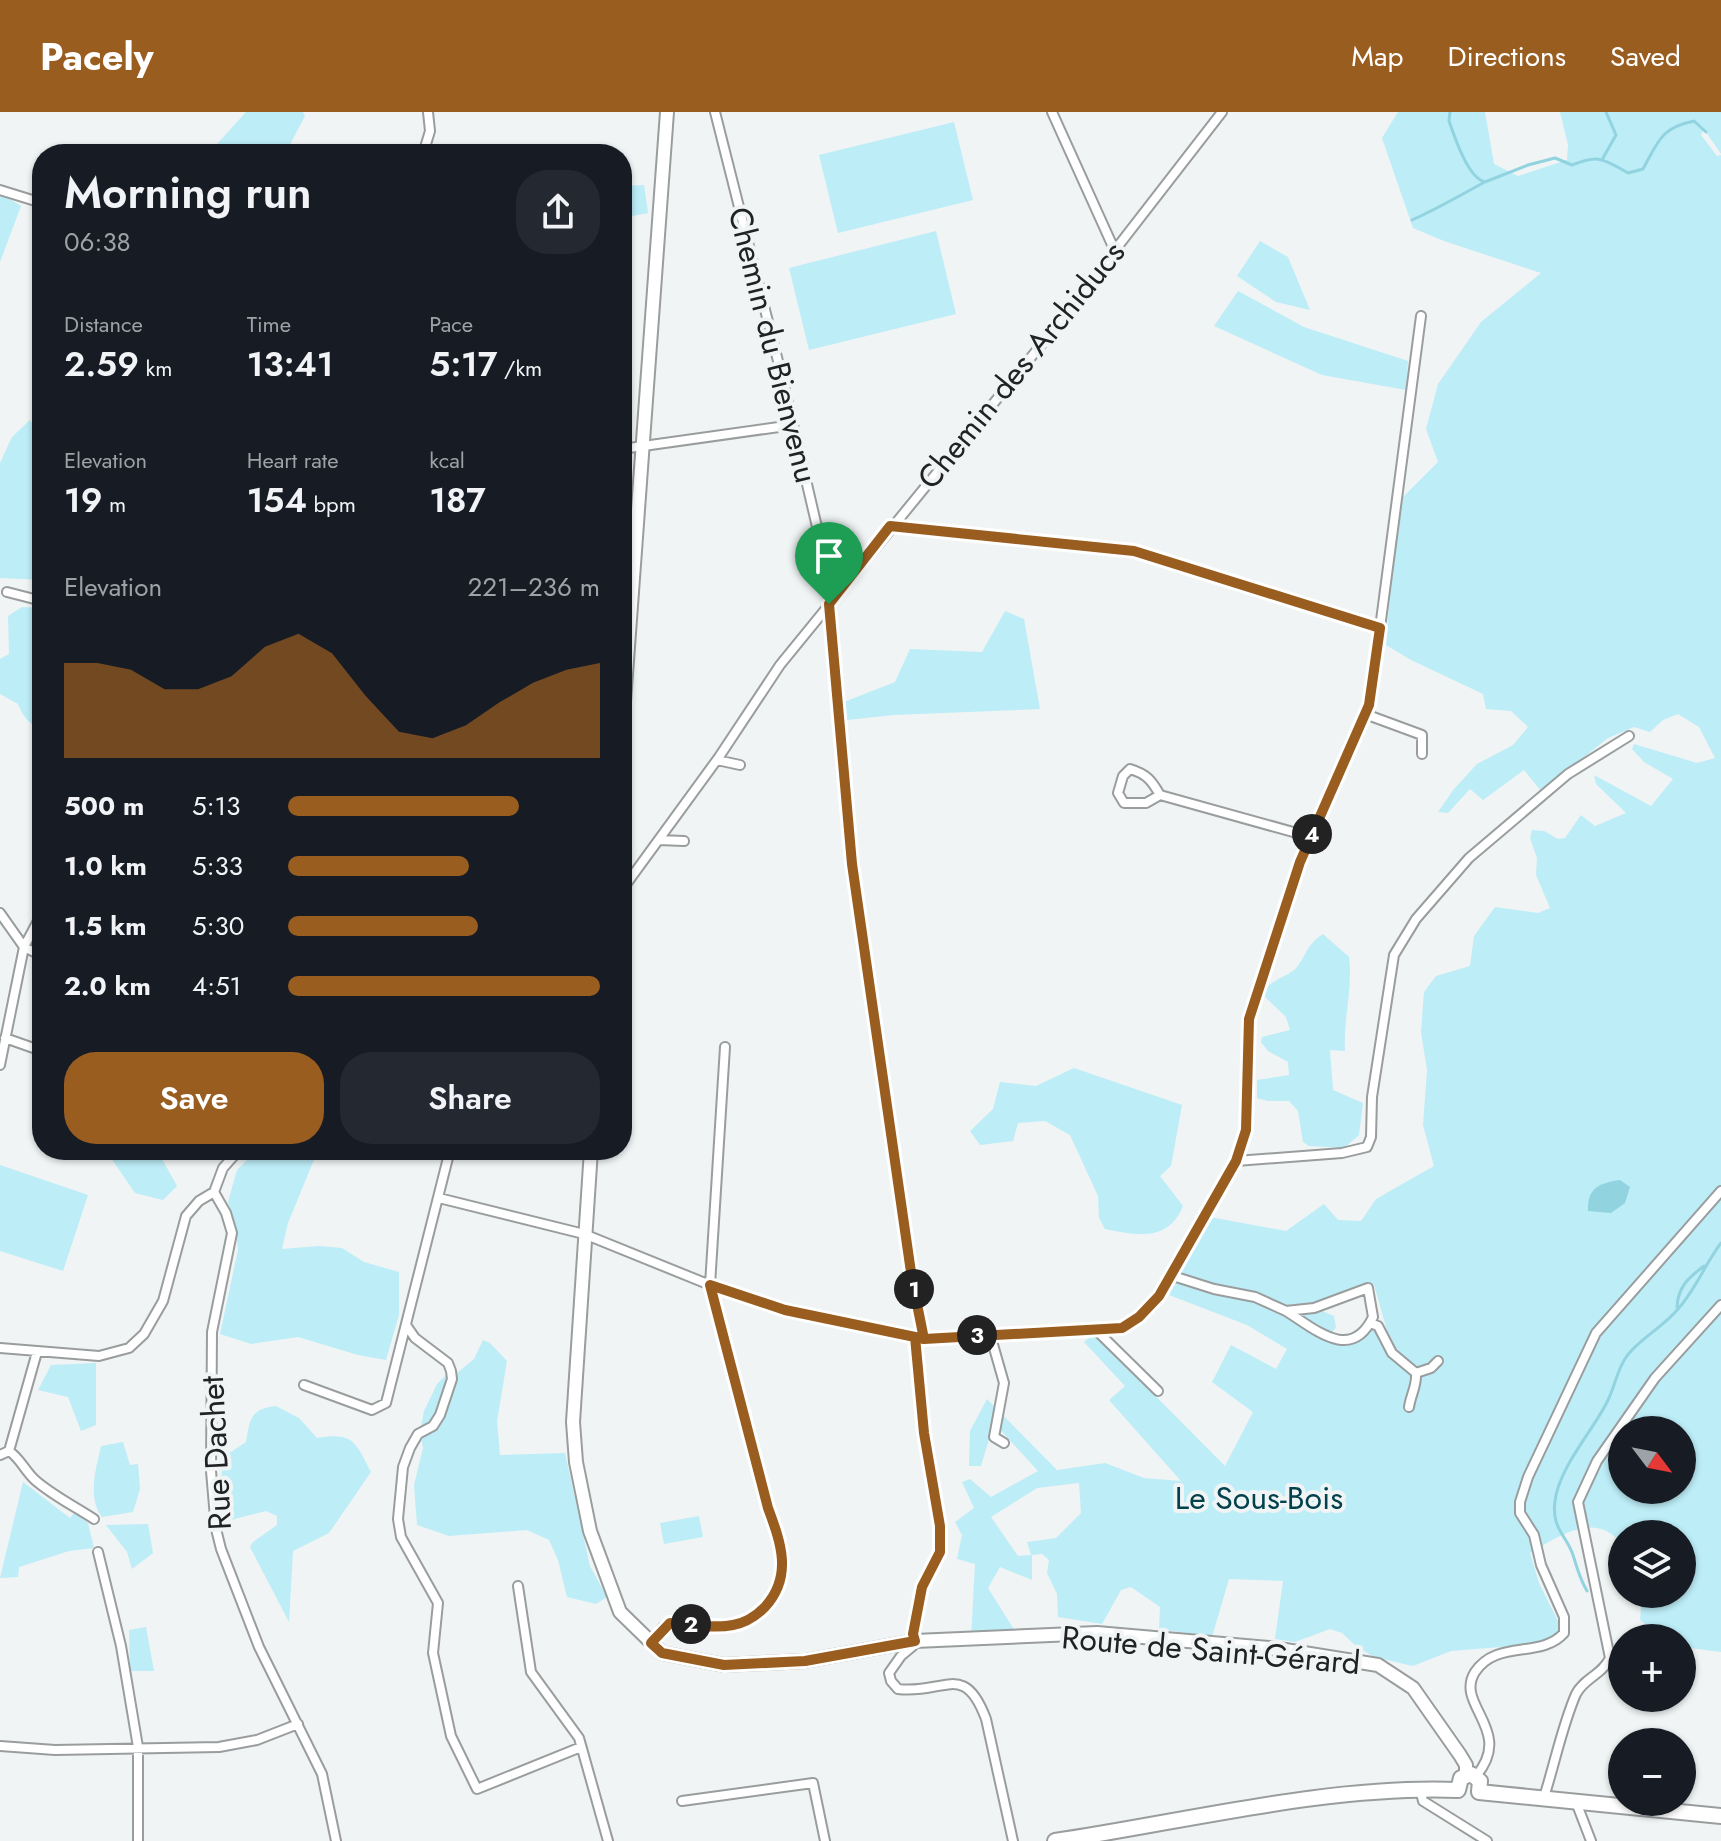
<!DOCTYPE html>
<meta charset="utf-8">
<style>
body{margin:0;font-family:Jost,sans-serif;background:#242831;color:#f1f3f6;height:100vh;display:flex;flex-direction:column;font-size:30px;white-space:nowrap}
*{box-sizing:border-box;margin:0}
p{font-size:26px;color:#9ea1a6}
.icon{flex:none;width:44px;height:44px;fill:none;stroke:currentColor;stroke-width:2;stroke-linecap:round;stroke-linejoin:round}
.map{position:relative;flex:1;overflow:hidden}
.panel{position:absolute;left:32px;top:32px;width:600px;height:1016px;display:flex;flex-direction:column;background:#171b24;border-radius:32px;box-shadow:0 2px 6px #0004}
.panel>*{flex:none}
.needle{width:52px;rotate:122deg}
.buttons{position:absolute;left:1608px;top:1304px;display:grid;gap:16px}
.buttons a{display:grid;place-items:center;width:88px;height:88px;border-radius:50%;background:#171b24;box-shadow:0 2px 6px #0004;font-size:40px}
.pin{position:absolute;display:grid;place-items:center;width:68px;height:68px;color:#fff;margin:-82px -34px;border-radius:50% 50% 50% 0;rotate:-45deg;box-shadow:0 0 8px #0007}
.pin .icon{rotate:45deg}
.km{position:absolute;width:40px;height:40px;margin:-20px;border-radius:50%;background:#222;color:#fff;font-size:22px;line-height:40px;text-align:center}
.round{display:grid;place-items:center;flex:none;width:84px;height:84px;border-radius:32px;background:#242831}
.overview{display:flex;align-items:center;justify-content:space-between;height:136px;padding:0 32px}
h1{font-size:44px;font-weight:600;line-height:60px}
.stats{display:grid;grid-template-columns:repeat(3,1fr);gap:12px;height:136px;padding:8px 32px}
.stats div{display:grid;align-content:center}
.stats b{font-size:34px;font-weight:600}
.stats small{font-size:22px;font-weight:400}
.stats p{font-size:22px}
.chart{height:224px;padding:16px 32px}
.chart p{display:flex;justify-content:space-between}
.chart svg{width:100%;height:144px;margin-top:8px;fill:#9a5d20;opacity:.7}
.primary-button{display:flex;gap:16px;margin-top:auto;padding:16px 32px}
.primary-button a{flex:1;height:92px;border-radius:32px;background:#9a5d20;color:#fff;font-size:32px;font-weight:600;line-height:92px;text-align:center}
.primary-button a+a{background:#242831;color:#f1f3f6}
ul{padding:0 32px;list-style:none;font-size:26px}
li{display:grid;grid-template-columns:128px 96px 1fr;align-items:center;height:60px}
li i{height:20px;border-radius:10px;background:#9a5d20}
header{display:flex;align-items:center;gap:48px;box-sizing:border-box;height:112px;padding:0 40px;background:#9a5d20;color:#fff}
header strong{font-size:38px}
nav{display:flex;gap:44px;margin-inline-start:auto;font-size:28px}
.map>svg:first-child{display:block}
.green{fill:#bdedf7;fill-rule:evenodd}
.water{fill:#92d3e0}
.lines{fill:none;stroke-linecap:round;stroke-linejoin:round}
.stream{stroke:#92d3e0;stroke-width:3}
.street-casing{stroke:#9a9d9e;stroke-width:12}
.secondary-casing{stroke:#9a9d9e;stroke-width:16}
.primary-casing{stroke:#9a9d9e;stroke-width:18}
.street{stroke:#fff;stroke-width:8}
.secondary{stroke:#fff;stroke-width:12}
.primary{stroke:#fff;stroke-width:14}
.route-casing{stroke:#fff;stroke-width:16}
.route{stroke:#9a5d20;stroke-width:10}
.labels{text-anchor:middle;stroke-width:8;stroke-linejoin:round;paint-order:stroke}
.street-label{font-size:32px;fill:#212223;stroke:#f0f4f5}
.park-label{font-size:32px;fill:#03424c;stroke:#f0f4f5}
</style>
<header>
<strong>Pacely</strong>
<nav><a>Map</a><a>Directions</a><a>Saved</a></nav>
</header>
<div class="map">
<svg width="1721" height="1729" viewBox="0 0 1721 1729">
<rect width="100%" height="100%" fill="#f0f4f5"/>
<path class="green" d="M 246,0 L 303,0 L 305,4 L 285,42 L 219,42 L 217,32 Z
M 1398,0 L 1485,0 L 1494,52 L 1518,64 L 1567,48 L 1568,33 L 1560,0 L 1721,0 L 1721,42 L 1704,17 L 1701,23 L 1717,44 L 1721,43 L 1721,1540 L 1682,1535 L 1682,1526 L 1664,1526 L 1640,1508 L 1642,1482 L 1682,1482 L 1682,1422 L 1622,1422 L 1622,1432 C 1595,1398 1559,1424 1530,1441 L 1539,1471 L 1559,1511 L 1559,1519 L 1551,1527 L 1539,1532 L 1451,1539 L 1413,1554 L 1374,1545 L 1356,1534 L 1342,1521 L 1330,1517 L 1295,1530 L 1275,1527 L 1283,1469 L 1229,1467 L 1212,1525 L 1159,1517 L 1160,1495 L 1131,1475 L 1121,1478 L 1102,1512 L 1058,1505 L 1057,1482 L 1047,1461 L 1049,1448 L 1042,1442 L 1032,1443 L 1032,1468 L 1000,1455 L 988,1476 L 1018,1524 L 971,1527 L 975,1452 L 957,1447 L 962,1423 L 955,1410 L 974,1396 L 962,1370 L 970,1367 L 991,1385 L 1038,1359 L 994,1311 L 981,1354 L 969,1354 L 970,1319 L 987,1287 L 1057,1358 L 1105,1351 L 1144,1366 L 1181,1369 L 1109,1288 L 1125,1274 L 1084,1230 L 1094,1222 L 1225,1354 L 1253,1300 L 1212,1270 L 1231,1233 L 1276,1257 L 1287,1237 L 1247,1213 L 1169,1183 L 1210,1105 L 1286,1119 L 1324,1092 L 1338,1108 L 1361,1109 L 1376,1087 L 1434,1054 L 1423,1013 L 1427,958 L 1421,920 L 1424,880 L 1436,864 L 1470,854 L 1474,824 L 1495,795 L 1538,801 L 1550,796 L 1536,763 L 1537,746 L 1530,726 L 1532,718 L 1544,719 L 1558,727 L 1565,726 L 1581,703 L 1595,714 L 1626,701 L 1596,672 L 1594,663 L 1651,694 L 1673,667 L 1644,650 L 1632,637 L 1634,632 L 1697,651 L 1715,646 L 1699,615 L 1678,602 L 1663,608 L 1650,620 L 1634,615 L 1608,626 L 1541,679 L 1524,658 L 1483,688 L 1470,677 L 1448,701 L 1438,700 L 1454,677 L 1477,652 L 1513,633 L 1528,615 L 1511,599 L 1486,597 L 1483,582 L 1411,548 L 1386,533 L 1397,391 L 1438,350 L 1426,317 L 1438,272 L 1481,210 L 1541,161 L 1444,129 L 1413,116 L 1382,26 ZM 1374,1173 L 1387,1218 L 1370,1211 L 1345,1229 L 1328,1224 L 1336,1216 L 1334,1204 L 1315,1196 ZM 1622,1318 L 1682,1318 L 1682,1378 L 1622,1378 ZM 1079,1371 L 1081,1401 L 1056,1426 L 1027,1430 L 1031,1443 L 1018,1444 L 991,1405 L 1037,1376 Z
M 954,10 L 973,88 L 838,121 L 819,43 Z
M 644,73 L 648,101 L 622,106 L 622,74 Z
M 0,81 L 21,94 L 0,150 Z
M 936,119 L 956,202 L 809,238 L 789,156 Z
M 1260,129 L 1288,145 L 1310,198 L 1276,190 L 1237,164 Z
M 1238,179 L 1304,215 L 1408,249 L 1406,278 L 1322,263 L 1214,214 Z
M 30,308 L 42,325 L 42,468 L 0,466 L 0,351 L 12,325 Z
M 22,495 L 42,496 L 42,617 C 30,614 22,603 18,592 L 0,582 L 0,547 L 9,542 L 8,504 Z
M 1005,499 L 1024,507 L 1040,597 L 894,603 L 847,608 L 844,590 L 895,570 L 910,537 L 982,540 Z
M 1323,822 L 1349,845 C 1353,877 1343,907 1345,939 L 1330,938 L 1333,978 L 1363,991 L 1359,1023 L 1344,1036 L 1309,1034 L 1303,1030 L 1298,999 L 1289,989 L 1268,989 L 1257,986 L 1257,968 L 1289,963 L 1288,950 L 1268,939 L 1261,930 L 1262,925 L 1290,918 L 1286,905 L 1262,882 C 1270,868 1282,867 1294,858 C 1305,849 1304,834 1323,822 Z
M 1074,956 L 1182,993 L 1171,1054 L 1160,1064 L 1183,1094 C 1168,1131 1136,1123 1105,1117 L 1099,1106 L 1098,1084 L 1070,1023 L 1045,1009 L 1018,1011 L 1013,1029 L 980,1033 L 970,1019 L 993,997 L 1000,970 L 1036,974 Z
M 112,1038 L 157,1038 L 177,1074 L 163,1088 L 135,1081 L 113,1049 Z
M 257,1038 L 318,1038 L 288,1111 L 282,1137 L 319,1134 L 342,1136 L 364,1150 L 399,1160 L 399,1203 L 386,1248 L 358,1243 L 298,1225 L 251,1232 L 220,1222 L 238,1138 L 235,1111 L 228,1090 L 237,1058 Z
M 0,1053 L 88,1083 L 63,1159 L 0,1139 Z
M 483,1228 L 490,1231 L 507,1249 L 497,1309 L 500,1343 L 565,1341 L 590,1454 L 607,1485 L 596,1492 L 567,1485 L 558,1448 L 549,1428 L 527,1418 L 449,1424 L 417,1413 L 414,1373 L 423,1336 L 420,1320 L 424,1299 L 437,1272 L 447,1262 L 457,1261 L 474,1247 Z
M 96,1251 L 96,1313 L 81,1319 L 68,1285 L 38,1278 L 51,1253 Z
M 276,1294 L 299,1306 L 317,1326 C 354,1320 355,1330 371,1360 L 329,1421 L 293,1439 L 289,1510 L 250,1435 L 253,1430 L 277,1413 L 277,1404 L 266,1399 L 227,1409 L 221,1396 L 222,1346 L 246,1330 C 250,1307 250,1297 276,1294 Z
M 123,1330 L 130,1353 L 138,1352 L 140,1377 L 133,1400 L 102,1405 C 87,1385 96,1357 101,1334 Z
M 23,1370 L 70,1406 L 74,1401 L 88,1411 L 94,1436 L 69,1439 L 19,1455 L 18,1465 L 0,1466 Z
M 699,1404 L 703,1425 L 664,1432 L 660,1411 Z
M 148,1412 L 153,1441 L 132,1457 L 127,1440 L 106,1413 Z
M 146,1515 L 154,1559 L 130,1559 L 129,1518 Z"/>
<path class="water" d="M 1620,1068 L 1630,1075 L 1625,1091 L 1611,1101 L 1588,1099 C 1587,1076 1599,1071 1620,1068 Z"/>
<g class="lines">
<path class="stream" d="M 1450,0 L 1449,9 C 1455,26 1468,66 1485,70 L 1528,53 L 1555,46 L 1572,53 C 1600,42 1603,47 1628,61 L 1643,57 C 1659,28 1661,16 1694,9 L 1706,20
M 1603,46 L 1616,23 L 1606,0
M 1412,108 C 1437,97 1459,84 1483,71
M 1677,1195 C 1678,1175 1688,1166 1704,1154
M 1587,1479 C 1580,1467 1578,1459 1574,1446 C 1568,1424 1551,1418 1555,1389 C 1559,1356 1591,1321 1606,1292 C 1616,1274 1617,1253 1632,1238 C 1646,1223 1665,1213 1678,1197 C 1696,1177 1705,1152 1721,1131"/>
<g class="street-casing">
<path id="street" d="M 715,0 L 781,261 L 828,462 L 830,518 L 852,752 L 912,1167 L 924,1227
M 1052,0 L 1114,137
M 423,42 L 430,19 L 428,0
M 0,78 L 42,91
M 622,337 L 793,313
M 7,480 L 42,489
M 1380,516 L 1421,204
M 1365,602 L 1422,623 L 1422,642
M 717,648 L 740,653
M 1160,683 C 1152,669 1147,662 1130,657 L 1123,664 L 1118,681 L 1124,691 L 1146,691 L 1160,683 L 1311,725
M 659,728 L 684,729
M 622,778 L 719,645 L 780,553 L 1050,222 L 1222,0
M 0,801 L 24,835 L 42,844
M 5,926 L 42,939
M 0,953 L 24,835 L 42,801
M 1236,1049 L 1342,1041 L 1367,1035 L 1371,1025 L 1372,985 L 1394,843 L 1416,807 L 1469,746 L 1568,662 L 1629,624
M 214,1080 L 226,1101 L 232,1121 L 212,1220 L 211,1359 L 216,1417 L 221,1437 L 259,1535 L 322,1662 L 336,1729
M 439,1086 L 584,1122 L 710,1173 L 785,1198 L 924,1227 L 1122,1216 L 1139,1205 L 1159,1184 L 1236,1049 L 1246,1018 L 1249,907 L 1300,750 L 1369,593 L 1380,516 L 1134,439 L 890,414
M 1173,1164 L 1214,1177 L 1255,1185 L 1286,1199 L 1314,1196 L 1368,1176 L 1373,1205 C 1351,1251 1315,1217 1286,1199
M 1370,1211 L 1378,1214 L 1392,1241 L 1416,1261 C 1417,1274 1411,1282 1409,1295
M 406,1213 L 415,1226 L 448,1251 L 451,1259 L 452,1267 L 440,1303 L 433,1314 L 418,1322 L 410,1336 L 403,1355 L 398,1407 L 401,1425 L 438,1491 L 433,1541 L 451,1624 L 477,1677 L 581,1635
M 1095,1217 L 1158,1279
M 990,1222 L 1004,1271 L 994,1325 L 1004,1331
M 915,1225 L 924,1321 L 940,1414 L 940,1440 L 922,1475 L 913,1534 L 901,1544 L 889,1561 L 891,1569 L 898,1577 C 944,1583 964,1548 986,1607 L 1013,1729
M 0,1236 L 99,1244 L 129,1236 L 144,1222 L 163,1189 L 186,1104 L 199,1089 L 214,1080 L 223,1056 L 239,1038
M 1416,1261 L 1431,1256 L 1438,1249
M 304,1273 L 372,1298 L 386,1291 L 450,1038
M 9,1339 C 20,1346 25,1359 35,1368 C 52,1383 74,1394 94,1407
M 0,1343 L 9,1339 L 37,1240
M 98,1440 L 121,1534 L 138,1635 L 138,1729
M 518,1474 L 531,1560 L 579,1626 L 608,1729
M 651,1531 L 663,1515 L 670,1511 C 690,1512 713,1517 733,1513 C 745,1511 756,1504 765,1495 C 793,1464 781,1431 768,1396 L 710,1173 L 725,935
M 0,1634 L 55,1638 L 219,1635 L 257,1628 L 298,1612
M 1476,1664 C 1515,1618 1454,1593 1475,1560 C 1497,1527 1541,1547 1564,1521 L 1564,1505 L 1541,1453 L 1534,1423 L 1520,1401 L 1520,1390 L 1528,1365 L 1596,1221 L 1721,1079
M 1420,1677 L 1423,1689 L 1487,1729
M 1544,1685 C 1555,1651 1562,1614 1576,1582 C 1584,1566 1602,1563 1610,1546 L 1578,1390 L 1597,1349 L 1655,1266 L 1721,1193
M 682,1689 L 813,1671 L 825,1729
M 1576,1690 L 1591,1729"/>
</g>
<g class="secondary-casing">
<path id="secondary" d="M 622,617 L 667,0
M 591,1038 L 573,1310 L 576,1350 L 590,1419 L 620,1500 L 662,1541 L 724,1553 L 805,1549 L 915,1529 L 1097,1521 L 1279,1537 L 1378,1553 L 1413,1576 L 1460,1643 L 1466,1653 L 1466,1662"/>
</g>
<g class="primary-casing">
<path id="primary" d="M 1458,1678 L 1461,1666 L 1471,1662 L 1480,1669 L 1479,1680
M 1479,1680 L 1721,1704
M 1055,1729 C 1184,1710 1328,1673 1458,1678"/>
</g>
<use href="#street" class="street"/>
<use href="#secondary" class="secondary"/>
<use href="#primary" class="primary"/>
</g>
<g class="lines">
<g class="route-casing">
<path id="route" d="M 829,492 L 852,752 L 912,1167 L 924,1227 L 915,1225 L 924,1321 L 940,1414 L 940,1440 L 922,1475 L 913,1522 L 915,1529 L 805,1549 L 724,1553 L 662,1541 L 651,1531 L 670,1511 C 689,1512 713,1517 733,1513 C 745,1511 756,1504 765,1495 C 793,1464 781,1431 768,1396 L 710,1173 L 785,1198 L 915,1225 L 924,1227 L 1122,1216 L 1139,1205 L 1159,1184 L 1236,1049 L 1246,1018 L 1249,907 L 1300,750 L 1369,593 L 1380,516 L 1134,439 L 890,414 L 829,492"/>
</g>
<use href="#route" class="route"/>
</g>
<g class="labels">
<g class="street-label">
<text transform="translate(773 233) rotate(76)" y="11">Chemin du Bienvenu</text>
<text transform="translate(1021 253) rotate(-51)" y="11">Chemin des Archiducs</text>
<text transform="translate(216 1341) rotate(-93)" y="11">Rue Dachet</text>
<text transform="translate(1211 1538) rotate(5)" y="11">Route de Saint-Gérard</text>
</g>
<g class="park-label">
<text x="1259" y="1397">Le Sous-Bois</text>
</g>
</g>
</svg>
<div class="buttons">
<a><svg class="needle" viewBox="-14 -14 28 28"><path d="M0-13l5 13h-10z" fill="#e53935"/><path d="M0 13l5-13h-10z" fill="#9ea1a6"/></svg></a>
<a><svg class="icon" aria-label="layers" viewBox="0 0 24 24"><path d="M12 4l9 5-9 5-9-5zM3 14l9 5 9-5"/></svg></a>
<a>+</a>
<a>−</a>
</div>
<div class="pin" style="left:829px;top:492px;background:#1e9e55"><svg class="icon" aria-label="arrive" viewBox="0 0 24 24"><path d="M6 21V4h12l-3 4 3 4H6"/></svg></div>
<b class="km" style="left:914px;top:1177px">1</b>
<b class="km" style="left:691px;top:1512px">2</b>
<b class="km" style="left:977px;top:1223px">3</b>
<b class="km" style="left:1312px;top:722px">4</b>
<section class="panel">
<div class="overview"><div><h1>Morning run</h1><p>06:38</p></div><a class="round"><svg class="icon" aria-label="share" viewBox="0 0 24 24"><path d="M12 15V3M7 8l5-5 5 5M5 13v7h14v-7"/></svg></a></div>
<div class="stats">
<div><p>Distance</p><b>2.59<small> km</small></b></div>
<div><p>Time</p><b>13:41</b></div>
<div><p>Pace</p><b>5:17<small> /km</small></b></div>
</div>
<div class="stats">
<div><p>Elevation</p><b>19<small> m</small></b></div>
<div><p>Heart rate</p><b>154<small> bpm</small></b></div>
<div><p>kcal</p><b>187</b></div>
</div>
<div class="chart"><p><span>Elevation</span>221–236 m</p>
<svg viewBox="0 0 160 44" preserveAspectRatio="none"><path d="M0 44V15L10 15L20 17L30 23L40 23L50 19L60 10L70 6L80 12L90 25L100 36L110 38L120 34L130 27L140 21L150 17L160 15V44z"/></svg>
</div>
<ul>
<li><b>500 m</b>5:13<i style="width:74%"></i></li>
<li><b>1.0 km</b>5:33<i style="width:58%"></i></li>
<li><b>1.5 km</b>5:30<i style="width:61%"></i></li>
<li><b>2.0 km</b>4:51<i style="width:100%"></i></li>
</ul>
<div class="primary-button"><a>Save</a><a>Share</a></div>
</section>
</div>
